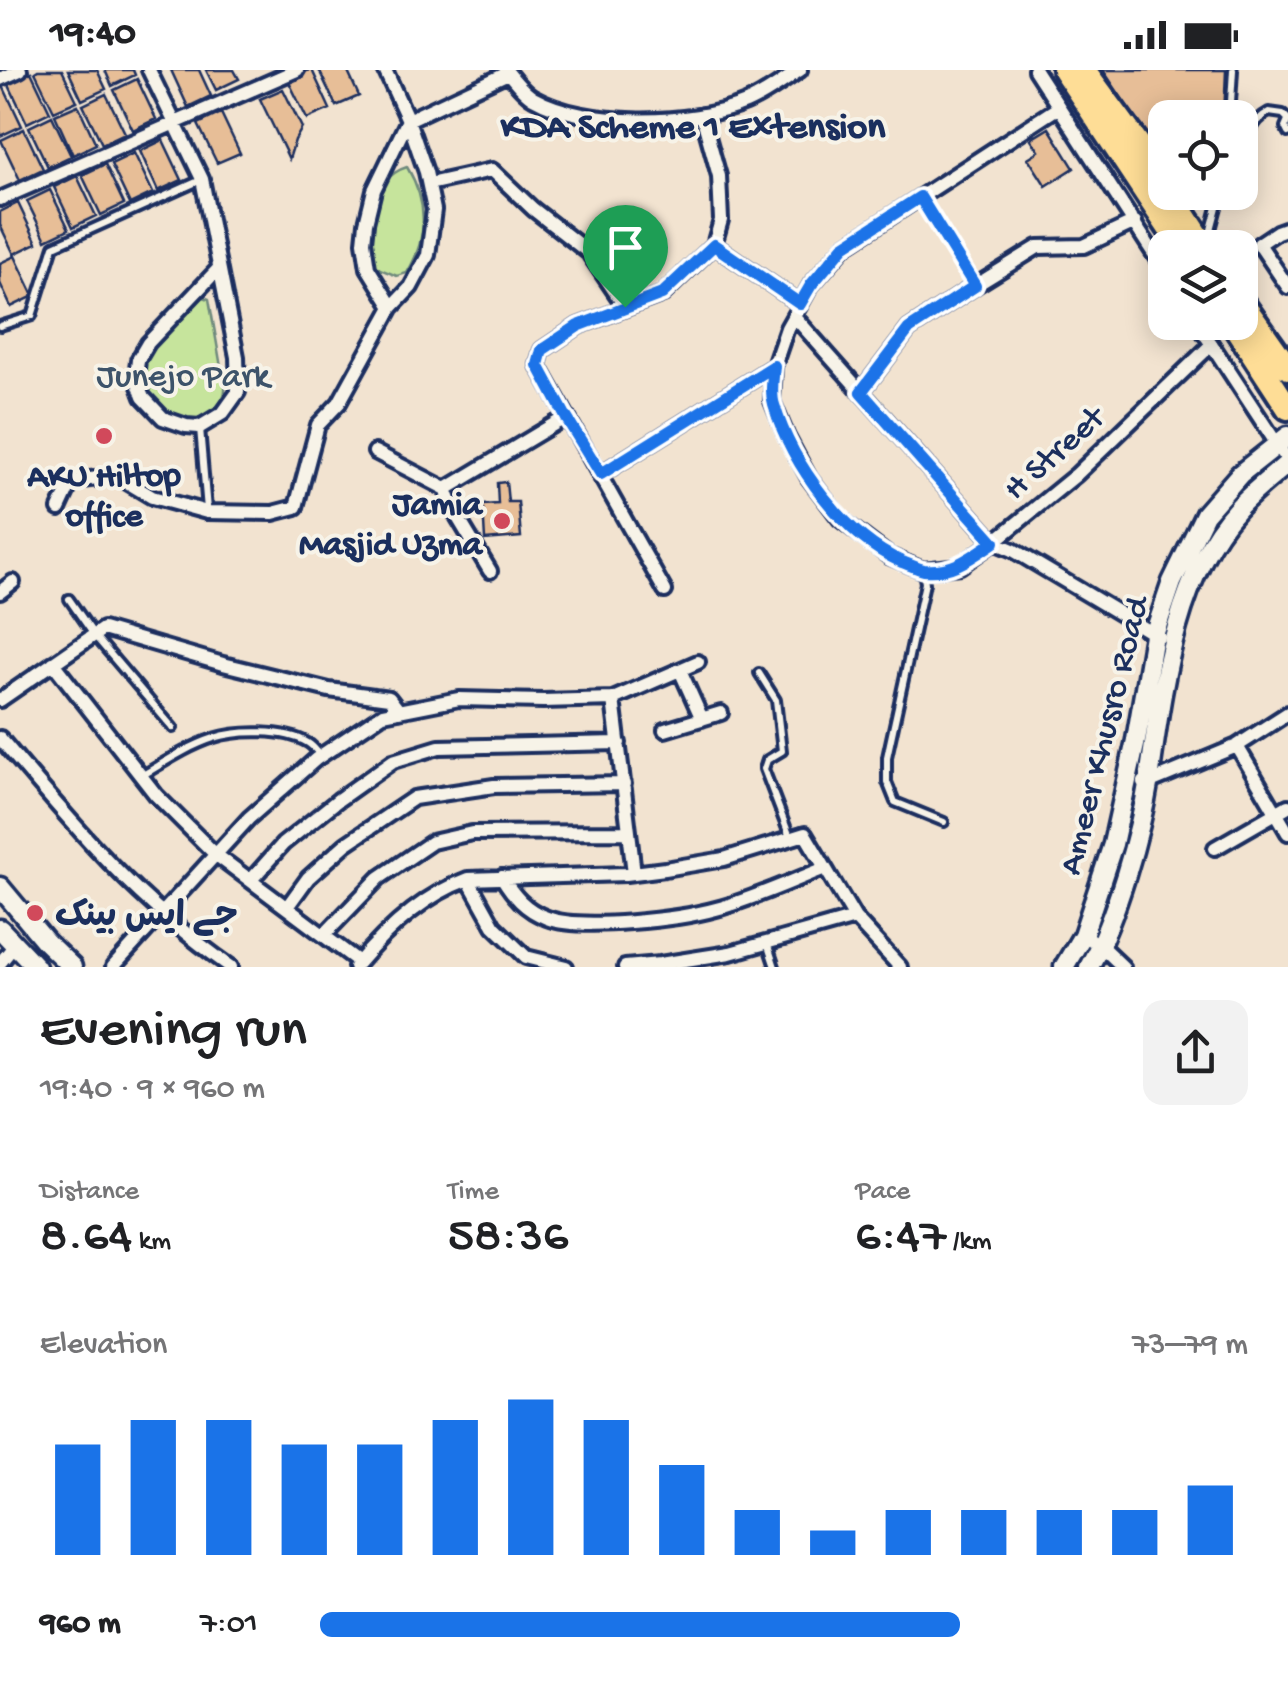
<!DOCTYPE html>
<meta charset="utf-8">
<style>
body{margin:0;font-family:"Gochi Hand","Playpen Sans Arabic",sans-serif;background:#f2f2f2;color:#202124;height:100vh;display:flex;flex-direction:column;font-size:38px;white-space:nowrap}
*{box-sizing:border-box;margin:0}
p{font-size:32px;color:#757577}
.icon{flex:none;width:55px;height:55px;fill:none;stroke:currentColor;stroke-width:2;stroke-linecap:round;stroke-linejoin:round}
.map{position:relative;height:897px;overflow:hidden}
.sheet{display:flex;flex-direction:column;background:#fff;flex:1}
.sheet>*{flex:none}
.tools{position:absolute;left:1148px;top:30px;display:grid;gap:20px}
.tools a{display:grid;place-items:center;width:110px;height:110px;border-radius:20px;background:#fff;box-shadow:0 5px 25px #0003;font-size:50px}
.pin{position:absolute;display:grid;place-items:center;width:85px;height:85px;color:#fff;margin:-102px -42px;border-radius:50% 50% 50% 0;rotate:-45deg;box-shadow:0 0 10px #0007}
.pin .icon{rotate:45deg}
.round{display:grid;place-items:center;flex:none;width:105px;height:105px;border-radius:20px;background:#f2f2f2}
.headline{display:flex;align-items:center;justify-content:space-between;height:170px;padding:0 40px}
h1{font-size:55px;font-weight:600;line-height:75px}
.metrics{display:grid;grid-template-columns:repeat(3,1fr);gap:15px;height:170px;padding:10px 40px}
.metrics div{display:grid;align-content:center}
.metrics b{font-size:50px;font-weight:600}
.metrics small{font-size:28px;font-weight:400}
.metrics p{font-size:28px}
.chart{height:280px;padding:20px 40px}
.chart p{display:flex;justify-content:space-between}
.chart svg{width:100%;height:180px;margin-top:10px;stroke:#1a73e8;stroke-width:6}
ul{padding:0 40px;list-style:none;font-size:32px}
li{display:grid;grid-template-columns:160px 120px 1fr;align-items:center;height:75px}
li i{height:25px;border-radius:12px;background:#1a73e8}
.status{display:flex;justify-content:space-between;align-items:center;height:70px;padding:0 50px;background:#fff;direction:ltr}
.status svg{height:28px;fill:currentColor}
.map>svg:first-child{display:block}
.green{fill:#c6e49c;stroke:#708a7d;stroke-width:2.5}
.building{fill:#e7be97;stroke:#1b2f5e;stroke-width:2.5}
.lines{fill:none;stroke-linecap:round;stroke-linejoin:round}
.lane-casing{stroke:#1b2f5e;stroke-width:14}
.street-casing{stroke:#1b2f5e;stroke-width:20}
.secondary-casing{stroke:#1b2f5e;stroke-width:25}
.highway-casing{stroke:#1b2f5e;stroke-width:30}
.lane{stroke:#f7f3e8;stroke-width:6}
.street{stroke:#f7f3e8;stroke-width:12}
.secondary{stroke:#f7f3e8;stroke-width:18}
.highway{stroke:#fedd96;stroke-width:22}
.route-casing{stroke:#fff;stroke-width:20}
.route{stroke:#1a73e8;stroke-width:12}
.poi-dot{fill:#d1495b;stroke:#f7f3e8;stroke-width:4}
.labels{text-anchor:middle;stroke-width:8;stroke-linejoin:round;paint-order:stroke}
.park-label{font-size:35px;fill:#3d536a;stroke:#f7f3e8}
.street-label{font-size:35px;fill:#1b2f5e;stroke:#f7f3e8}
.poi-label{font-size:35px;font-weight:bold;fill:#1b2f5e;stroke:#f7f3e8}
.neighbourhood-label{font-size:38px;font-weight:bold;fill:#1b2f5e;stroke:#f7f3e8}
</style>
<div class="status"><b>19:40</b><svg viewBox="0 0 49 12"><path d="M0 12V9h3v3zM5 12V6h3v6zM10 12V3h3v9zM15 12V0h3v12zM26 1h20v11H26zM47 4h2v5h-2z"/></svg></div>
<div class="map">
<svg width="1288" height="897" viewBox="0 0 1288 897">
<rect width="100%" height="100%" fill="#f2e3d0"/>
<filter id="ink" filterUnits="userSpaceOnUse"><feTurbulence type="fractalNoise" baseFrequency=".01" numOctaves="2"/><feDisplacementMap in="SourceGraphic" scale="20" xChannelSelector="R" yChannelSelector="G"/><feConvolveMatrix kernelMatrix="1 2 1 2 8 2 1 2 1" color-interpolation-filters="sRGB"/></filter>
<g filter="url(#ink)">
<path class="green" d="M 407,97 C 428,132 428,168 407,203 L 397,206 L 375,197 C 366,164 368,109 407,97 Z
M 201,226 L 209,229 C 213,252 217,275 221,297 C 222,304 226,314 225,320 C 225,325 222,330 219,334 C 195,376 129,329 145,289 C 149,278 160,266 168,258 C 179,247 188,234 201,226 Z"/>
<path class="building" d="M 38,0 L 62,0 L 77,31 L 54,41 L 35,2 Z
M 68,0 L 97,0 L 106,19 L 82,30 Z
M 105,0 L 133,0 L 135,5 L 112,16 Z
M 171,0 L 199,0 L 211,26 L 188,37 Z
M 206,0 L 234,0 L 239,9 L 216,20 Z
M 309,0 L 312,0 L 330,39 L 307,49 L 288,10 Z
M 319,0 L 347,0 L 359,26 L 336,36 Z
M 1103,0 L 1226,0 L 1224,48 L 1165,48 L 1165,93 Z
M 31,2 L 50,42 L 27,53 L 8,13 Z
M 137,9 L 156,49 L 133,60 L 114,20 Z
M 3,16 L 22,56 L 0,66 L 0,17 Z
M 283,19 L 302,58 L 295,70 L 289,89 L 260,29 Z
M 106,24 L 125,63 L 102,74 L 83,35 Z
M 78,35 L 96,74 L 73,85 L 55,45 Z
M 221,43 L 240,83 L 217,93 L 198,54 Z
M 52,46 L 71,86 L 48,97 L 29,57 Z
M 1049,58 L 1074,98 L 1046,116 L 1028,88 L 1039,81 L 1031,69 Z
M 24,59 L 43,99 L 20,110 L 1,70 Z
M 163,70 L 182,110 L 158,121 L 140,81 Z
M 134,83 L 153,123 L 130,134 L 111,94 Z
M 105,94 L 124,134 L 101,145 L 82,105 Z
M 77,106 L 96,146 L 73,157 L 54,117 Z
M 50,120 L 69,159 L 46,170 L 27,131 Z
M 18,133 L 37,173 L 14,184 L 0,155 L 0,142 Z
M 15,186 L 34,226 L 11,237 L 0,213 L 0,193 Z
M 506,412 L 508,432 L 518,432 L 521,467 L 485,470 L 483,435 L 498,434 L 497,413 Z"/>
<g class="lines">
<g class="lane-casing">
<path id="lane" d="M 1230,48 L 1233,0
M 1288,50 L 1285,57 L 1288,63
M 1240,110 C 1248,85 1242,56 1269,42 L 1283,44 L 1288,49
M 920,127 L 974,215
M 1208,171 L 1221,122
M 0,256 L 32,246 L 54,176 L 201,110
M 200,358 L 207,440
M 923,502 L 925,513 L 887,687 L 887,712 L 895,732 L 944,752
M 69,529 L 94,565 L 173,658
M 759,603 L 776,630 L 782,681 L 767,690 L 764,699 L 790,767
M 143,705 C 165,692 189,676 214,668 C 238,660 285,659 308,673 C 313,676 316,680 319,684
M 767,873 L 775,897"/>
</g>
<g class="street-casing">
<path id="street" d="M 149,0 L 202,109 L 237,287 L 238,322 L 223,343 L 200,357 L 186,356 L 163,348 L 143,327 L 136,308 L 138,290 L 148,273 L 219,198
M 506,0 C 513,9 523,22 533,28 C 586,58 691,56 746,33 C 765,25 783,11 800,0
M 1035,0 L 1165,201
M 0,9 L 20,0
M 1059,37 L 845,176 L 811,215 L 787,258 L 774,296 L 772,331 L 787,367 L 809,408 L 840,449 L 889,486 L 923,500 L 960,496 L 994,472 L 1076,405 L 1211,275
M 429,114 L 492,100 L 533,139 L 588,182 L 625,237
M 0,129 L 297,0
M 1288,158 L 1277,162 L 1259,174 L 1288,217
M 714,175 L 800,234
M 392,237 L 368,198 L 364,172 L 366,153 L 374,120 L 408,50 L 508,3
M 794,246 L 994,472 L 1013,480 L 1159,567
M 1197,252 L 1288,391
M 861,322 L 909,259 L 975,216 L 1038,177 L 1084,176 L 1135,152
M 375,382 L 446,419
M 601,404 L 774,296
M 59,439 L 72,411 L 117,406 L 152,427 L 207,442 L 273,443 L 296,437 L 318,355 L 339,333 L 392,237 L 411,217 L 428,185 L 434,140 L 426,102 L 408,50 L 385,0
M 490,501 L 454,441 L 446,419 L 566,347
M 665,521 L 538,295 L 542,280 L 578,256 L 663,224 L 714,175 L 721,150 L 719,106 L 702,45
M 0,522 L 13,512
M 53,593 L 156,725 L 215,784 L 359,892
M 680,600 L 702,649
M 613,629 L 634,803
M 0,630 L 103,559 L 223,594 L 329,620 L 389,628 L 399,641
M 665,660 L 721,643
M 0,668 C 74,756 136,831 231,897
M 1237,676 L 1288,763
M 1143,712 L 1148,713 L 1237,676 L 1288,643
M 1215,778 L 1288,736
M 502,807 C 513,825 525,840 547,848 C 581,861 680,849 716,839 C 753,829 790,812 825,798
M 468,809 L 494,856 L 526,887 L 566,897
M 251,810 L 283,774 L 338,730 L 393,691 L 439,677 L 619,673
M 287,837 L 308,808 L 346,774 L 414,728 L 494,716 L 624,714
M 325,864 L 379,808 L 432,772 L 472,763 L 629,762
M 1083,865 L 1101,876 L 1123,897
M 0,893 L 15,875
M 113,897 L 249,748 L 316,689 L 383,644 L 459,629 L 543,631 L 613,629 L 698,592
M 355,897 C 385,861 424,825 468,809 L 626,804 L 665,799 L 724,789 L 805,764 L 855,848 L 900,897
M 625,897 L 660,894 L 730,883 L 855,848"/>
</g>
<g class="secondary-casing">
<path id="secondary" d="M 0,817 L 46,872 L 72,897
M 0,859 L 36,897
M 1064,897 L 1083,865 L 1113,774 L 1136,670 L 1154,565 L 1172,512 L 1205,444 L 1240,404 L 1288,366
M 1089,897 C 1116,848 1140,765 1149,709 C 1162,621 1174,508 1237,439 C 1252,422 1271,408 1288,393"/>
</g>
<g class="highway-casing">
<path id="highway" d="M 1064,0 L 1182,178
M 1084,0 L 1142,79 L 1165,115
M 1170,122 L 1206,178
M 1240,230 L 1288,298
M 1232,252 L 1288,338"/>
</g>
<use href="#lane" class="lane"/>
<use href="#street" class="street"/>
<use href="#secondary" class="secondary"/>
<use href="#highway" class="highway"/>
</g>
</g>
<g class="lines" filter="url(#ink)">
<g class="route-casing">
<path id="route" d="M 920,127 L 975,216 L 909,259 L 861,322 L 994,472 C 972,487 952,503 924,500 C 917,499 909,494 902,492 C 844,466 792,395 774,335 C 770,323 773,308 774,296 L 601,404 L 566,347 L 538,295 L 542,280 L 578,256 L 662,224 L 714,175 L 800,234 L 811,215 L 844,176 Z"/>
</g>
<use href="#route" class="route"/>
</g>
<g class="poi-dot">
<circle cx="104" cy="366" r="10"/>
<circle cx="502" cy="451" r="10"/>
<circle cx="35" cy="843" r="10"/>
</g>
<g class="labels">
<g class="park-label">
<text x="183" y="315">Junejo Park</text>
</g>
<g class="street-label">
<text transform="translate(1052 381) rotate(-42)" y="12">H Street</text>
<text transform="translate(1101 665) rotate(-76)" y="12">Ameer Khusro Road</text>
</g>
<g class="poi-label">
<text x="104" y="415">AKU Hiltop<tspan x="104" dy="40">office</tspan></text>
<text x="482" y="443" text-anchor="end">Jamia<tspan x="482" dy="40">Masjid Uzma</tspan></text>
<text x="55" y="855" text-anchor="start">جے ایس بینک</text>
</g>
<g class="neighbourhood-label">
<text x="693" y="66">KDA Scheme 1 Extension</text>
</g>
</g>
</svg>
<div class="tools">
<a><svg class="icon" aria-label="locate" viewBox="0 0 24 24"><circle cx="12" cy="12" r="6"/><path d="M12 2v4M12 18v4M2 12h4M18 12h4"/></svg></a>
<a><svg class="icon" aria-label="layers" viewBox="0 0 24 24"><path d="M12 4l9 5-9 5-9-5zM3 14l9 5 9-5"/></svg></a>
</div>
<div class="pin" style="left:625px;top:237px;background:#1e9e55"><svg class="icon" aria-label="arrive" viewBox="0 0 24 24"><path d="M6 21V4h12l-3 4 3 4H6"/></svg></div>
</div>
<section class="sheet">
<div class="headline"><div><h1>Evening run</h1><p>19:40 · 9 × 960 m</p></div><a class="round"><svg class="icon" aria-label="share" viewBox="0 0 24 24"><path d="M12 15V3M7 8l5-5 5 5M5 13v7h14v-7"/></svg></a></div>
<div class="metrics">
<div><p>Distance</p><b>8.64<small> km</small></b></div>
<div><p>Time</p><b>58:36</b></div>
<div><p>Pace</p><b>6:47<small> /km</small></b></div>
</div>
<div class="chart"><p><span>Elevation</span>73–79 m</p>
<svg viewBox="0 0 160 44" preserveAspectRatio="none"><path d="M5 44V17M15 44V11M25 44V11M35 44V17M45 44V17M55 44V11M65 44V6M75 44V11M85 44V22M95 44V33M105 44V38M115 44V33M125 44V33M135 44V33M145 44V33M155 44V27"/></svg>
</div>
<ul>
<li><b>960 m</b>7:01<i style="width:69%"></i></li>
</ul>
</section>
